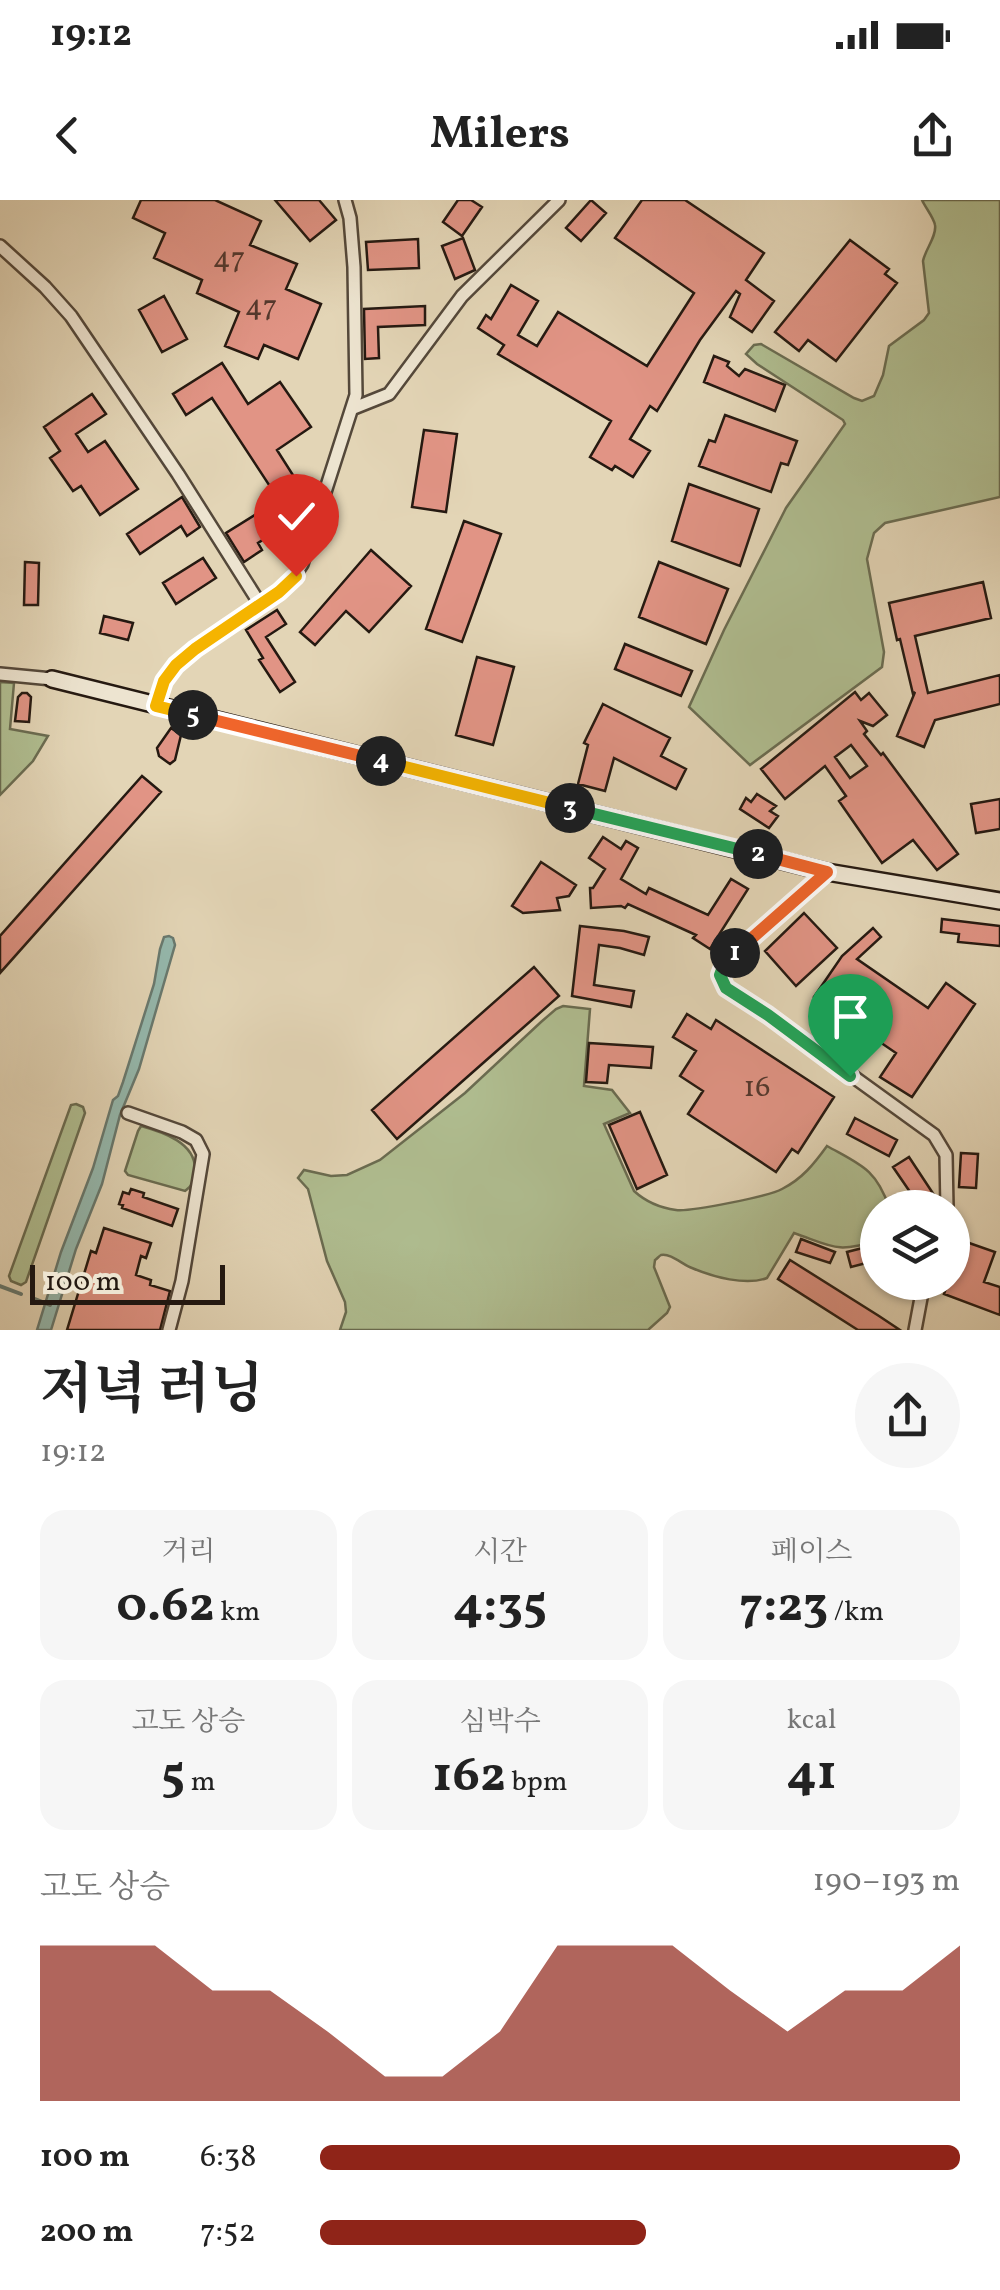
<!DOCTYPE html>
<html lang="ko">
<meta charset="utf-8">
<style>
body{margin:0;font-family:Vollkorn,"Noto Serif KR",serif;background:#f6f6f6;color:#222;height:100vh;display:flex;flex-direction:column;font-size:38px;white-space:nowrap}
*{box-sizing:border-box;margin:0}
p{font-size:32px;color:#767676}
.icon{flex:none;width:55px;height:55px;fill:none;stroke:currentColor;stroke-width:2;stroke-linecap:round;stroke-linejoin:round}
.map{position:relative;height:1130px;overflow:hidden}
.drawer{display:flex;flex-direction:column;background:#fff;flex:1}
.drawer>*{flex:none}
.buttons{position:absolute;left:860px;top:990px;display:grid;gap:20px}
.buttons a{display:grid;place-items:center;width:110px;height:110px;border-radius:50%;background:#fff;box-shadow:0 2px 8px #0004;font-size:50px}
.scale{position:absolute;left:30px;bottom:25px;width:195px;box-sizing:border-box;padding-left:10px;border:5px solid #251911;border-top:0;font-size:28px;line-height:35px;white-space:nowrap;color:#251911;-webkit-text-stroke:8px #ede4d0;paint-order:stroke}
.pin{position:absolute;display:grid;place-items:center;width:85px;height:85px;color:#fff;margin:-102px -42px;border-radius:50% 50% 50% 0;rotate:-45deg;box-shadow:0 0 10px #0007}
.pin .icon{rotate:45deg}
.km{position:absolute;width:50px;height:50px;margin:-25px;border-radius:50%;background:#222;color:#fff;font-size:28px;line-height:50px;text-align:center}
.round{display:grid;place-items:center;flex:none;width:105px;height:105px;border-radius:52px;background:#f6f6f6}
.overview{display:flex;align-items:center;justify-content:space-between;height:170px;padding:0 40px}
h1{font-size:55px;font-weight:700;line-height:75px}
.stats{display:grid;grid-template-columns:repeat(3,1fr);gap:15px;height:170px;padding:10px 40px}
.stats div{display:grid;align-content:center;border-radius:25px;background:#f6f6f6;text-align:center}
.stats b{font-size:50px;font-weight:700}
.stats small{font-size:28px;font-weight:400}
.stats p{font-size:28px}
.chart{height:280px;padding:20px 40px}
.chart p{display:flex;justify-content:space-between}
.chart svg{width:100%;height:180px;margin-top:10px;fill:#8f2418;opacity:.7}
ul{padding:0 40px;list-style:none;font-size:32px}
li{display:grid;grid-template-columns:160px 120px 1fr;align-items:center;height:75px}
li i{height:25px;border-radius:12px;background:#8f2418}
.status{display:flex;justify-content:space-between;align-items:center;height:70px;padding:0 50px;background:#fff;direction:ltr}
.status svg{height:28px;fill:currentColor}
header{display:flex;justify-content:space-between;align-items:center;height:130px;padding:0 40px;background:#fff;font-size:45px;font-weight:700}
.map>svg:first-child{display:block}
.green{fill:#b0be91;stroke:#6a6c51;stroke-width:2.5}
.water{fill:#95b9ae;stroke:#68796f;stroke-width:2.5}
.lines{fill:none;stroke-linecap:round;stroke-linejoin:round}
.stream{stroke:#68796f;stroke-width:4}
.building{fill:#e19485;stroke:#251911;stroke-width:2.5;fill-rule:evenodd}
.street-casing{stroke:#54483a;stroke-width:16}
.secondary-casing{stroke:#251911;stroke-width:20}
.street{stroke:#ede4d0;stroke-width:11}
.secondary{stroke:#ede4d0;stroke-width:15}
.split-1-casing{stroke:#fff;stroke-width:20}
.split-2-casing{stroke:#fff;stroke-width:20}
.split-3-casing{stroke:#fff;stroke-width:20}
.split-4-casing{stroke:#fff;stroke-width:20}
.split-5-casing{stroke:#fff;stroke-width:20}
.split-6-casing{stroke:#fff;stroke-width:20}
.split-1{stroke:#22a559;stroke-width:12}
.split-2{stroke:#f0652b;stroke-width:12}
.split-3{stroke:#22a559;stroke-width:12}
.split-4{stroke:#f5b400;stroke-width:12}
.split-5{stroke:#f0652b;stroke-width:12}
.split-6{stroke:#f5b400;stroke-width:12}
.labels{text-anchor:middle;stroke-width:8;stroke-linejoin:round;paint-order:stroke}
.number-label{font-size:30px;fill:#54382e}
</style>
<div class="status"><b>19:12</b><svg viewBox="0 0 49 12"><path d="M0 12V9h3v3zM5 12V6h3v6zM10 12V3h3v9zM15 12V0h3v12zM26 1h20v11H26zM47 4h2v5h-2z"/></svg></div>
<header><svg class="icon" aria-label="back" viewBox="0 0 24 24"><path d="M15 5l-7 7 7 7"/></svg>Milers<svg class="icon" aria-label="share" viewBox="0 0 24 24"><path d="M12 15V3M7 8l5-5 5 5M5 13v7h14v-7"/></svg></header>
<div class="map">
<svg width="1000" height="1130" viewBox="0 0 1000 1130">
<rect width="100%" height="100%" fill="#e3d5b6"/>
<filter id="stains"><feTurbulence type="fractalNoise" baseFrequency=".002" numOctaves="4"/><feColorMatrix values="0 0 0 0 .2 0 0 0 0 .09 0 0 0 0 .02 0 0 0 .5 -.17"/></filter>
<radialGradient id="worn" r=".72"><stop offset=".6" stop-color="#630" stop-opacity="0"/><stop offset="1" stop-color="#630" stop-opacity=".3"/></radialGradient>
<path class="green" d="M 922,0 L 1000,0 L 1000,297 L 885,323 L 874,333 L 867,359 L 884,452 L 882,467 L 750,565 L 689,507 L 724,430 L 786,308 L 845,224 L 843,220 L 757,164 L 746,154 L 754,145 L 761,144 L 854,198 L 862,201 L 874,196 L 883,175 L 889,146 L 924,120 L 929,113 L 923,61 C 925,50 937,36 935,25 C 934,18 925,7 922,0 Z
M 0,482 L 14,483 L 10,529 L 48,536 L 33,561 L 0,595 Z
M 563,806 L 590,809 L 584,886 L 612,890 L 630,913 L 604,924 L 634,991 C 645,1001 661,1008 676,1010 C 690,1012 770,996 782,989 C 802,979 814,964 827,946 C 861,965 876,969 889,1007 L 878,1008 L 877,1041 C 836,1053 834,1047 794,1033 L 767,1078 C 746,1086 713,1077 692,1068 C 683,1065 671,1053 661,1055 C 659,1056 657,1059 655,1060 L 654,1067 L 670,1107 L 667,1113 L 648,1130 L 340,1130 L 346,1112 L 345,1102 L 327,1061 L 308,989 L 298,978 L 304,970 L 331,976 L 347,975 L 380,960 L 465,893 L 541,822 L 556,809 Z
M 76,904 L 83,907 L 85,913 L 26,1082 L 21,1085 L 11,1081 L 9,1076 L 71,905 Z
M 141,926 C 163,932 196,943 195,970 C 195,980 193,985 185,991 L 128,975 L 125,971 L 138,931 Z"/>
<path class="water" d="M 169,736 L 173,738 L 175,745 L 139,869 L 120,915 L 102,984 L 76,1049 L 51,1130 L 37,1130 L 61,1052 L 93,968 L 113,900 L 118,896 L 123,882 L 154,784 L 160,749 L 164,737 Z"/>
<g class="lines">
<path class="stream" d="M 0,1086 L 21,1094
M 35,1099 L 50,1105"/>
</g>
<path class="building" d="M 141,0 L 215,0 L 261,21 L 250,45 L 297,64 L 286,89 L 321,104 L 298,159 L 264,145 L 258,159 L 225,146 L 239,112 L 197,93 L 202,80 L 154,58 L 165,33 L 133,18 Z
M 275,0 L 319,0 L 336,20 L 310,41 Z
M 458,0 L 471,0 L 482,7 L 462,36 L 443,22 Z
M 591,0 L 606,13 L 581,41 L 566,28 Z
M 642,0 L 685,0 L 764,53 L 746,80 L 774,101 L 752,132 L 730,117 L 740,94 L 736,91 L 700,140 L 657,211 L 650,206 L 630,239 L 650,251 L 633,277 L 615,266 L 612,270 L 590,257 L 611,221 L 498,154 L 504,145 L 478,128 L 486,115 L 491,119 L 511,85 L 538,101 L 518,135 L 537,146 L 558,112 L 647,166 L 694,93 L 615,38 Z
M 463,38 L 475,70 L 455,79 L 442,46 Z
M 418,39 L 419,68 L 368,70 L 366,42 Z
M 850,40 L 889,69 L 885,74 L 897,83 L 836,161 L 808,140 L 799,151 L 775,132 Z
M 164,96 L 187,139 L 162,152 L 139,110 Z
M 425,106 L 425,125 L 378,127 L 379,158 L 365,159 L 364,109 Z
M 714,156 L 729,162 L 727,166 L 739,176 L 745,169 L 785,185 L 775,211 L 704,182 Z
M 222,163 L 248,204 L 280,182 L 311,227 L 277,250 L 298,283 L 289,288 L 305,313 L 258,343 L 262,350 L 244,362 L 226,333 L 279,300 L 212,198 L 186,215 L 173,194 Z
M 92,194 L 106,214 L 76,234 L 88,252 L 105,241 L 138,289 L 100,315 L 81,286 L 73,291 L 50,258 L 60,251 L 44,227 Z
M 725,215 L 797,241 L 788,265 L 781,263 L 771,292 L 699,266 L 709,240 L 715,242 Z
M 424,230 L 457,234 L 446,312 L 412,307 Z
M 689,284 L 759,309 L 740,366 L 672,341 Z
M 182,297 L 200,327 L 187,336 L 181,326 L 140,354 L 127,334 Z
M 464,321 L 501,334 L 462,442 L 426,429 Z
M 371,350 L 411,386 L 369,432 L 346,411 L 315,445 L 300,432 Z
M 203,358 L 216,378 L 176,404 L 163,383 Z
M 25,362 L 39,363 L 38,405 L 24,405 Z
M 659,362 L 728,389 L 706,444 L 639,417 Z
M 983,382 L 991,418 L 915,436 L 928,493 L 1000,475 L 1000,504 L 935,520 L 924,547 L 897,536 L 915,492 L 913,494 L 900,439 L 897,440 L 889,403 Z
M 277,410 L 286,424 L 266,437 L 295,482 L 280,492 L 259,460 L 263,458 L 246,430 Z
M 104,416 L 133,423 L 128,440 L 100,433 Z
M 625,444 L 692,471 L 681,496 L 615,469 Z
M 477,457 L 514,467 L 493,545 L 456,535 Z
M 855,492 L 861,500 L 869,493 L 887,515 L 873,526 L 860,521 L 867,531 L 864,534 L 881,555 L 883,553 L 958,654 L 937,670 L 913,640 L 882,663 L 839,601 L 846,596 L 825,566 L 785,599 L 761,569 ZM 851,545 L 867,566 L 850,578 L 835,557 Z
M 22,493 L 27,493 L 31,497 L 29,522 L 15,521 L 18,497 Z
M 603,504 L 670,538 L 661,556 L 686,569 L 676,589 L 614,558 L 605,591 L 578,584 L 588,545 L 584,543 Z
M 171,528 L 181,535 L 175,560 L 170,564 L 159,556 L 157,548 Z
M 142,576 L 161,592 L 0,773 L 0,736 Z
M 757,594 L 776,606 L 770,611 L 778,616 L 769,628 L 740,609 L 746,598 L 751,602 Z
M 1000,599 L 1000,629 L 976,633 L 971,604 Z
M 603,637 L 621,649 L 626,641 L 638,648 L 621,679 L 646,694 L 649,688 L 708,715 L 731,679 L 748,689 L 710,749 L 693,738 L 696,735 L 628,704 L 625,708 L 621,706 L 591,708 L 590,688 L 593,688 L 605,669 L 589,658 Z
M 541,662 L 576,685 L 569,696 L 557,698 L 560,710 L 523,713 L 512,706 Z
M 804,713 L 837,748 L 796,786 L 765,751 Z
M 942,719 L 1000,726 L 1000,746 L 958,742 L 959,734 L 941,732 Z
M 580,726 L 624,731 L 649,737 L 644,755 L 620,748 L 599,745 L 594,785 L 634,791 L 631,807 L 572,796 Z
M 873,728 L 881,737 L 857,759 L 928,808 L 946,783 L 975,804 L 912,897 L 880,877 L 896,853 L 814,797 L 842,756 Z
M 534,767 L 559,796 L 397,939 L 372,910 Z
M 687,814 L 711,829 L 716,820 L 834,897 L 798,953 L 792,949 L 776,972 L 688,914 L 703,891 L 680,876 L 696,851 L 673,837 Z
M 589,843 L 653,847 L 651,868 L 609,865 L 607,883 L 586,882 Z
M 640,912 L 667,975 L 637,989 L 609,925 Z
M 855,918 L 897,940 L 889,956 L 847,934 Z
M 961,953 L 978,954 L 976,988 L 959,987 Z
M 909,957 L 936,998 L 921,1008 L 893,967 Z
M 131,989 L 144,993 L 143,997 L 178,1009 L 172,1026 L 122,1008 L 123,1005 L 119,1004 L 123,992 L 129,994 Z
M 104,1028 L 151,1043 L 146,1058 L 141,1056 L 136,1075 L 151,1080 L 150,1085 L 170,1091 L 160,1130 L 67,1130 L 91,1051 L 96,1053 Z
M 952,1037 L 995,1052 L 984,1082 L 1000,1087 L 1000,1115 L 944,1094 L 948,1082 L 952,1082 Z
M 801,1039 L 835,1052 L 830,1063 L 796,1052 Z
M 878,1044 L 878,1060 L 851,1067 L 847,1052 Z
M 790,1060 L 879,1116 L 900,1130 L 858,1130 L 778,1079 Z"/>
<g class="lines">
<g class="street-casing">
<path id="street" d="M 0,46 L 45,87 L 71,116 L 178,274 L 260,404
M 354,208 L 389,194 L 462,96 L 559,0
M 0,474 L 52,479
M 156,506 L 164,481 L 176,465 L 195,449 L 288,385 L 302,364 L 356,195 L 354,67 L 350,18 L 345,0
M 827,672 L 723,764 L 720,775 L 726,788 L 768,815 L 934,935 L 946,955 L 947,1008
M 128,913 L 182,932 L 196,940 L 203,954 L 182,1081 L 169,1130
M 915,1130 L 924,1082"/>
</g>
<g class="secondary-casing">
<path id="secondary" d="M 52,479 L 827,672 L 1000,701"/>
</g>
<use href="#street" class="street"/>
<use href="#secondary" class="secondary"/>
</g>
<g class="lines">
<g class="split-1-casing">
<path id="split-1" d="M 735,753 L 724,764 L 720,775 L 726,788 L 768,815 L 850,876"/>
</g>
<g class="split-2-casing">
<path id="split-2" d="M 735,753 L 827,672 L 758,654"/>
</g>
<g class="split-3-casing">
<path id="split-3" d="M 570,608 L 758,654"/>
</g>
<g class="split-4-casing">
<path id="split-4" d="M 381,561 L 570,608"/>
</g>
<g class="split-5-casing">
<path id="split-5" d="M 193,515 L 381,561"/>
</g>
<g class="split-6-casing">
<path id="split-6" d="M 193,515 L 156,506 L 164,481 L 176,465 L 195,449 L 279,392 L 296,376"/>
</g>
<use href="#split-1" class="split-1"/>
<use href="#split-2" class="split-2"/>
<use href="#split-3" class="split-3"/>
<use href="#split-4" class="split-4"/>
<use href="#split-5" class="split-5"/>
<use href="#split-6" class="split-6"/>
</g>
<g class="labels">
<g class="number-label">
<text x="229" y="67">47</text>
<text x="261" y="115">47</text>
<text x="757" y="896">16</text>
</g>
</g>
<rect width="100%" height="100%" filter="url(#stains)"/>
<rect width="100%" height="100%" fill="url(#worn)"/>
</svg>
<div class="buttons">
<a><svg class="icon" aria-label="layers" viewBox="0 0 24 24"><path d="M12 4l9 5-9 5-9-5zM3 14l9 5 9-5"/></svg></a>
</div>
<div class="scale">100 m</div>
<div class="pin" style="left:850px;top:876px;background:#1e9e55"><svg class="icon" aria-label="arrive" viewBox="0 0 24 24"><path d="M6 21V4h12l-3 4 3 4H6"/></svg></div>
<div class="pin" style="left:296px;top:376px;background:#d93025"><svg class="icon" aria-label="check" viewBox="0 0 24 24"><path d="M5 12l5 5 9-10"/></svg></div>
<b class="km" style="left:735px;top:753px">1</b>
<b class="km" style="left:758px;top:654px">2</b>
<b class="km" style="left:570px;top:608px">3</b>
<b class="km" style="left:381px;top:561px">4</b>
<b class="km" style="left:193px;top:515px">5</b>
</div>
<section class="drawer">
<div class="overview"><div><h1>저녁 러닝</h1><p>19:12</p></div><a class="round"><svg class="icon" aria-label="share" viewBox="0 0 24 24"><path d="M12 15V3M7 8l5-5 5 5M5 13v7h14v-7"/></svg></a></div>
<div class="stats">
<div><p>거리</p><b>0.62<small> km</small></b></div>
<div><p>시간</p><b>4:35</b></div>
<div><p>페이스</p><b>7:23<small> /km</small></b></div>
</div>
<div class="stats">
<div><p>고도 상승</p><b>5<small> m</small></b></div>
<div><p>심박수</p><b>162<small> bpm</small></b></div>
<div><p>kcal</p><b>41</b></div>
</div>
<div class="chart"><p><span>고도 상승</span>190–193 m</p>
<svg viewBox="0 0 160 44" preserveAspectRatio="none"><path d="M0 44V6L10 6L20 6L30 17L40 17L50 27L60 38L70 38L80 27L90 6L100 6L110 6L120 17L130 27L140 17L150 17L160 6V44z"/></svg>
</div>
<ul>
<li><b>100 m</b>6:38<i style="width:100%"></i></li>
<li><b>200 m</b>7:52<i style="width:51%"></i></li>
</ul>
</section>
